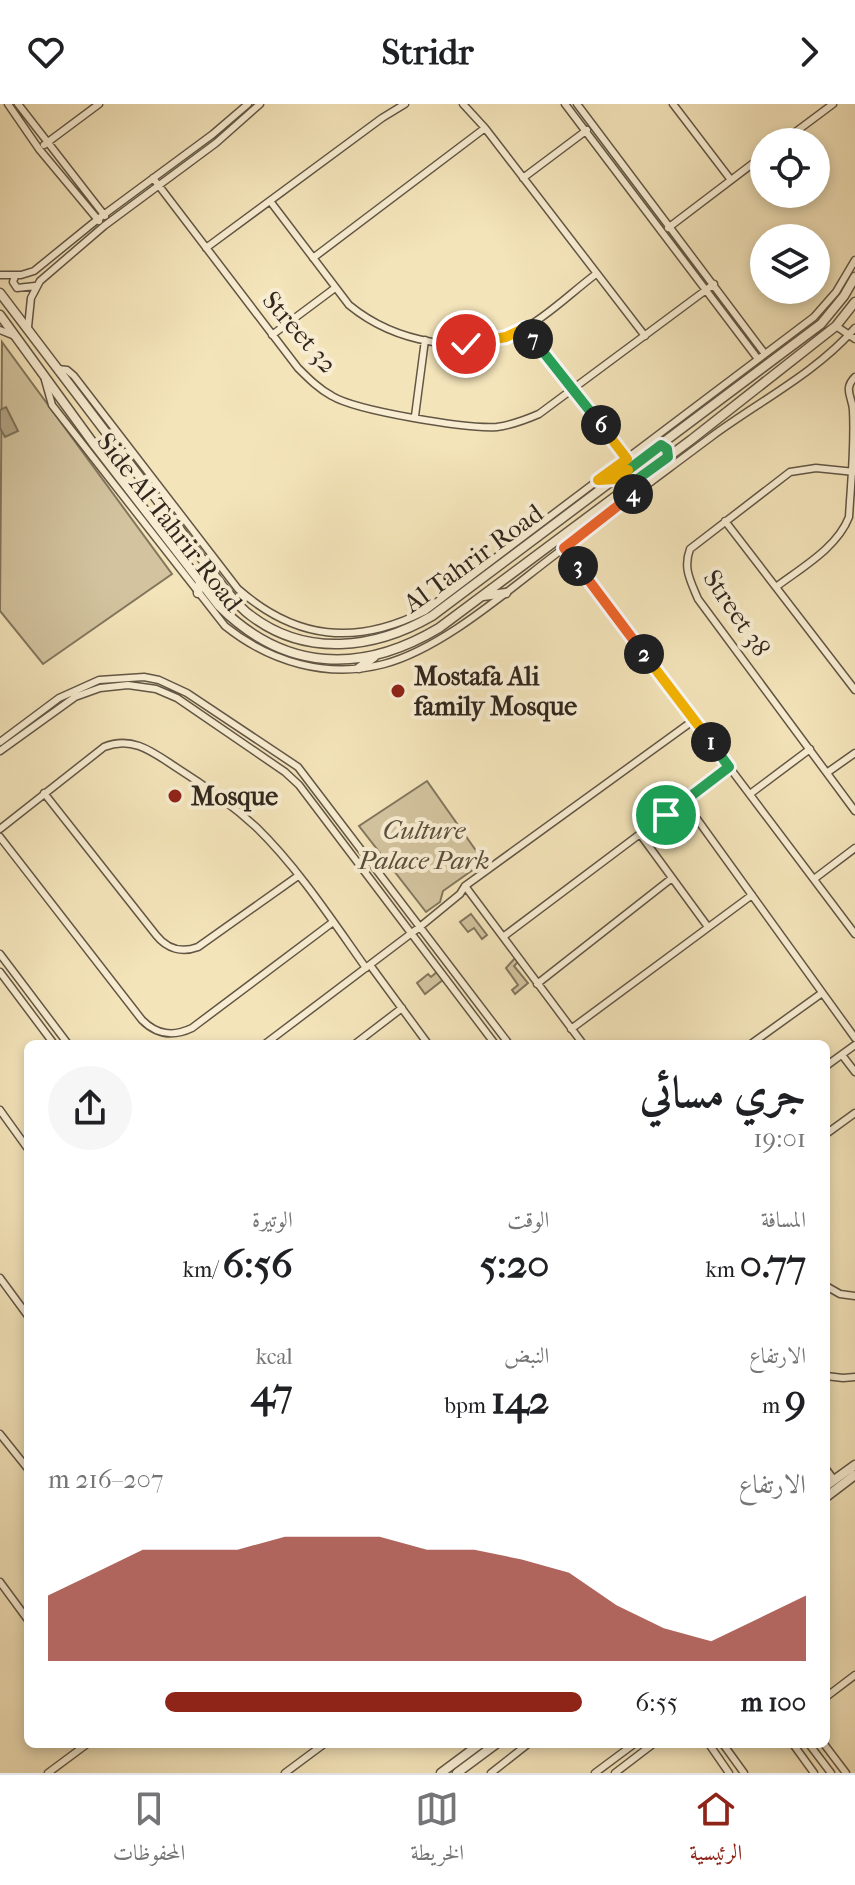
<!DOCTYPE html>
<html lang="ar">
<meta charset="utf-8">
<style>
body{margin:0;font-family:"IM FELL French Canon",Amiri,serif;background:#f6f6f6;color:#202124;direction:rtl;height:100vh;display:flex;flex-direction:column;font-size:30px;white-space:nowrap}
*{box-sizing:border-box;margin:0}
p{font-size:26px;color:#757577}
.icon{flex:none;width:44px;height:44px;fill:none;stroke:currentColor;stroke-width:2;stroke-linecap:round;stroke-linejoin:round}
.map{position:relative;flex:1;overflow:hidden;direction:ltr}
.details{position:absolute;left:24px;top:936px;width:806px;height:708px;display:flex;flex-direction:column;background:#fff;border-radius:12px;box-shadow:0 4px 12px #0003;direction:rtl}
.details>*{flex:none}
.controls{position:absolute;left:750px;top:24px;display:grid;gap:16px}
.controls a{display:grid;place-items:center;width:80px;height:80px;border-radius:50%;background:#fff;box-shadow:0 4px 12px #0003;font-size:40px}
.pin{position:absolute;display:grid;place-items:center;width:68px;height:68px;color:#fff;margin:-34px;border:4px solid #fff;border-radius:50%;box-shadow:0 2px 8px #0007}
.km{position:absolute;width:40px;height:40px;margin:-20px;border-radius:50%;background:#222;color:#fff;font-size:22px;line-height:40px;text-align:center}
.round{display:grid;place-items:center;flex:none;width:84px;height:84px;border-radius:42px;background:#f6f6f6}
.head{display:flex;align-items:center;justify-content:space-between;height:136px;padding:0 24px}
h1{font-size:44px;font-weight:800;line-height:60px}
.figures{display:grid;grid-template-columns:repeat(3,1fr);gap:12px;height:136px;padding:8px 24px}
.figures div{display:grid;align-content:center}
.figures b{font-size:40px;font-weight:800}
.figures small{font-size:22px;font-weight:400}
.figures p{font-size:22px}
.chart{height:224px;padding:16px 24px}
.chart p{display:flex;justify-content:space-between}
.chart svg{width:100%;height:144px;margin-top:8px;fill:#8f2418;opacity:.7}
ul{padding:0 24px;list-style:none;font-size:26px}
li{display:grid;grid-template-columns:128px 96px 1fr;align-items:center;height:60px}
li i{height:20px;border-radius:10px;background:#8f2418}
header{display:flex;justify-content:space-between;align-items:center;height:104px;padding:0 24px;background:#fff;font-size:36px;font-weight:800}
.menu{display:flex;justify-content:space-around;align-items:center;height:112px;border-top:2px solid #e0e0e0;background:#fff;font-size:22px;color:#757577}
.menu a{display:grid;justify-items:center;gap:4px}
.menu .active{color:#8f2418}
.map>svg:first-child{display:block}
.green{fill:#d3c49f;stroke:#82765e;stroke-width:2}
.water{fill:#b2a485;stroke:#7e725c;stroke-width:2}
.lines{fill:none;stroke-linecap:round;stroke-linejoin:round}
.minor-casing{stroke:#625645;stroke-width:9}
.tertiary-casing{stroke:#625645;stroke-width:11}
.minor{stroke:#f8edd2;stroke-width:6}
.tertiary{stroke:#f8edd2;stroke-width:8}
.split-1-casing{stroke:#fff;stroke-width:16}
.split-2-casing{stroke:#fff;stroke-width:16}
.split-3-casing{stroke:#fff;stroke-width:16}
.split-4-casing{stroke:#fff;stroke-width:16}
.split-5-casing{stroke:#fff;stroke-width:16}
.split-6-casing{stroke:#fff;stroke-width:16}
.split-7-casing{stroke:#fff;stroke-width:16}
.split-8-casing{stroke:#fff;stroke-width:16}
.split-1{stroke:#22a559;stroke-width:10}
.split-2{stroke:#f5b400;stroke-width:10}
.split-3{stroke:#f0652b;stroke-width:10}
.split-4{stroke:#f0652b;stroke-width:10}
.split-5{stroke:#22a559;stroke-width:10}
.split-6{stroke:#f5b400;stroke-width:10}
.split-7{stroke:#22a559;stroke-width:10}
.split-8{stroke:#f5b400;stroke-width:10}
.poi-dot{fill:#8f2418;stroke:#f8edd2;stroke-width:3}
.labels{text-anchor:middle;stroke-width:8;stroke-linejoin:round;paint-order:stroke}
.street-label{font-size:26px;fill:#31271e;stroke:#f8edd2}
.poi-label{font-size:26px;font-weight:bold;fill:#31271e;stroke:#f8edd2;text-anchor:start}
.park-label{font-size:26px;font-style:italic;fill:#5a4e3e;stroke:#f8edd2}
</style>
<header><svg class="icon" aria-label="forward" viewBox="0 0 24 24"><path d="M9 5l7 7-7 7"/></svg>Stridr<svg class="icon" aria-label="heart" viewBox="0 0 24 24"><path d="M12 20l-8-8c-3-5 5-10 8-4 3-6 11-1 8 4z"/></svg></header>
<div class="map">
<svg width="855" height="1669" viewBox="0 0 855 1669">
<rect width="100%" height="100%" fill="#f4e4ba"/>
<filter id="stains"><feTurbulence type="fractalNoise" baseFrequency=".0025" numOctaves="4"/><feColorMatrix values="0 0 0 0 .2 0 0 0 0 .09 0 0 0 0 .02 0 0 0 .5 -.17"/></filter>
<radialGradient id="worn" r=".72"><stop offset=".6" stop-color="#630" stop-opacity="0"/><stop offset="1" stop-color="#630" stop-opacity=".3"/></radialGradient>
<path class="green" d="M 2,238 L 172,470 L 43,560 L 0,507 Z
M 427,677 L 484,758 L 443,787 L 440,798 L 426,808 L 359,722 Z
M 471,810 L 487,831 L 482,835 L 474,824 L 468,828 L 460,818 Z
M 516,853 L 519,857 L 514,862 L 528,879 L 515,890 L 512,886 L 518,881 L 506,864 Z
M 438,867 L 444,875 L 425,890 L 417,879 L 428,870 L 431,873 Z"/>
<path class="water" d="M 6,303 L 18,327 L 5,333 L 0,324 L 0,306 Z"/>
<g class="lines">
<g class="minor-casing">
<path id="minor" d="M 8,0 L 39,45 L 99,117
M 18,0 L 105,112
M 463,0 L 485,24 L 645,232
M 565,0 L 758,255
M 577,0 L 765,250
M 673,0 L 731,76
M 782,38 L 833,0
M 44,41 L 99,0
M 153,74 L 298,264 C 309,275 319,285 332,292 C 357,307 467,325 497,323 C 512,321 525,316 539,310 L 714,180
M 523,74 L 587,26
M 270,97 L 349,201 C 394,238 468,254 522,226 C 548,212 572,188 596,170
M 668,124 L 764,51
M 206,144 L 382,14 L 405,0
M 313,154 L 485,24
M 0,171 L 21,171 L 34,167 L 98,115 L 213,30 L 248,0
M 15,172 L 13,178 L 17,184 L 35,182
M 836,222 L 855,235
M 28,223 L 31,194 L 40,177 L 104,122 L 216,39 L 260,0
M 525,224 L 627,355
M 0,226 L 15,232
M 272,231 L 335,184
M 58,265 L 67,266 L 74,272 L 238,485 C 296,536 356,542 425,507 L 814,213 L 836,188 L 855,156
M 45,276 L 52,301 L 225,522 C 270,558 327,575 384,560 C 443,544 507,487 556,450 C 607,410 659,372 711,333 C 758,298 816,269 855,224
M 415,312 L 425,236
M 855,368 L 816,364 L 790,368 L 690,445 C 683,464 690,476 698,495 L 855,707
M 725,417 L 855,586
M 564,444 L 855,830
M 776,483 C 801,464 837,444 849,413 C 851,378 855,342 853,306 C 852,292 843,285 855,273
M 0,638 L 59,594 L 99,576 L 144,573 L 159,576 L 187,589 L 298,663 L 509,940
M 0,647 L 75,593 L 100,584 L 128,581 L 156,585 L 177,594 L 285,668 L 299,681 L 495,940
M 828,668 L 855,649
M 44,689 L 156,831 C 167,845 182,849 198,843 L 298,772
M 750,690 L 810,645
M 684,697 L 855,934
M 0,725 L 104,643 C 133,631 154,649 177,664 C 204,681 232,701 256,723 C 298,764 332,816 366,864
M 640,730 L 708,823
M 0,733 L 142,916 C 157,931 173,933 192,924 L 333,818
M 814,775 L 855,744
M 465,782 L 583,940
M 503,833 L 729,663
M 0,850 L 68,940
M 370,861 L 428,940
M 0,868 L 54,940
M 537,880 L 672,774
M 571,925 L 752,791
M 265,940 L 421,822 L 460,790 L 465,782 L 694,616
M 355,940 L 402,904
M 751,940 L 822,889
M 842,951 L 855,968
M 826,962 L 855,941
M 0,1006 L 28,1045
M 826,1030 L 855,1009
M 0,1174 L 28,1212
M 826,1182 L 840,1190 L 855,1192
M 826,1272 L 843,1274 L 855,1273
M 0,1330 L 28,1365
M 826,1365 L 834,1376
M 0,1478 L 28,1516
M 826,1593 L 855,1571
M 709,1640 L 729,1669
M 723,1640 L 744,1669
M 793,1640 L 814,1669
M 809,1640 L 831,1669
M 824,1640 L 846,1669
M 48,1669 L 87,1640
M 285,1669 L 324,1640
M 491,1669 L 528,1640
M 595,1669 L 634,1640
M 615,1669 L 653,1640"/>
</g>
<g class="tertiary-casing">
<path id="tertiary" d="M 0,189 L 224,484 C 232,493 240,504 250,511 C 306,554 375,545 432,512 L 821,220 L 844,192 L 855,173
M 0,211 L 93,339 L 219,502 C 285,568 362,570 439,524 L 691,336 L 836,222 L 855,198
M 598,376 L 615,375
M 198,489 L 200,477
M 483,492 L 506,489
M 359,564 L 374,553
M 826,1382 L 855,1361
M 826,1393 L 855,1371
M 441,1669 L 480,1640
M 457,1669 L 496,1640"/>
</g>
<use href="#minor" class="minor"/>
<use href="#tertiary" class="tertiary"/>
</g>
<g class="lines">
<g class="split-1-casing">
<path id="split-1" d="M 666,711 L 729,663 L 711,638"/>
</g>
<g class="split-2-casing">
<path id="split-2" d="M 644,550 L 711,638"/>
</g>
<g class="split-3-casing">
<path id="split-3" d="M 578,462 L 644,550"/>
</g>
<g class="split-4-casing">
<path id="split-4" d="M 578,462 L 564,444 L 633,390"/>
</g>
<g class="split-5-casing">
<path id="split-5" d="M 628,366 L 661,341 L 667,345 L 668,353 L 639,374 L 633,390"/>
</g>
<g class="split-6-casing">
<path id="split-6" d="M 601,321 L 627,355 L 598,376 L 616,375 L 628,366"/>
</g>
<g class="split-7-casing">
<path id="split-7" d="M 533,235 L 601,321"/>
</g>
<g class="split-8-casing">
<path id="split-8" d="M 466,240 L 506,233 L 525,224 L 533,235"/>
</g>
<use href="#split-1" class="split-1"/>
<use href="#split-2" class="split-2"/>
<use href="#split-3" class="split-3"/>
<use href="#split-4" class="split-4"/>
<use href="#split-5" class="split-5"/>
<use href="#split-6" class="split-6"/>
<use href="#split-7" class="split-7"/>
<use href="#split-8" class="split-8"/>
</g>
<g class="poi-dot">
<circle cx="398" cy="587" r="8"/>
<circle cx="175" cy="692" r="8"/>
</g>
<g class="labels">
<g class="street-label">
<text transform="translate(300 228) rotate(49)" y="9">Street 32</text>
<text transform="translate(170 418) rotate(52)" y="9">Side Al Tahrir Road</text>
<text transform="translate(473 454) rotate(-36)" y="9">Al Tahrir Road</text>
<text transform="translate(737 509) rotate(56)" y="9">Street 38</text>
</g>
<g class="poi-label">
<text x="414" y="581">Mostafa Ali<tspan x="414" dy="30">family Mosque</tspan></text>
<text x="191" y="701">Mosque</text>
</g>
<g class="park-label">
<text x="424" y="735">Culture<tspan x="424" dy="30">Palace Park</tspan></text>
</g>
</g>
<rect width="100%" height="100%" filter="url(#stains)"/>
<rect width="100%" height="100%" fill="url(#worn)"/>
</svg>
<div class="controls">
<a><svg class="icon" aria-label="locate" viewBox="0 0 24 24"><circle cx="12" cy="12" r="6"/><path d="M12 2v4M12 18v4M2 12h4M18 12h4"/></svg></a>
<a><svg class="icon" aria-label="layers" viewBox="0 0 24 24"><path d="M12 4l9 5-9 5-9-5zM3 14l9 5 9-5"/></svg></a>
</div>
<div class="pin" style="left:666px;top:711px;background:#1e9e55"><svg class="icon" aria-label="arrive" viewBox="0 0 24 24"><path d="M6 21V4h12l-3 4 3 4H6"/></svg></div>
<div class="pin" style="left:466px;top:240px;background:#d93025"><svg class="icon" aria-label="check" viewBox="0 0 24 24"><path d="M5 12l5 5 9-10"/></svg></div>
<b class="km" style="left:711px;top:638px">1</b>
<b class="km" style="left:644px;top:550px">2</b>
<b class="km" style="left:578px;top:462px">3</b>
<b class="km" style="left:633px;top:390px">4</b>
<b class="km" style="left:601px;top:321px">6</b>
<b class="km" style="left:533px;top:235px">7</b>
<section class="details">
<div class="head"><div><h1>جري مسائي</h1><p>19:01</p></div><a class="round"><svg class="icon" aria-label="share" viewBox="0 0 24 24"><path d="M12 15V3M7 8l5-5 5 5M5 13v7h14v-7"/></svg></a></div>
<div class="figures">
<div><p>المسافة</p><b>0.77<small> km</small></b></div>
<div><p>الوقت</p><b>5:20</b></div>
<div><p>الوتيرة</p><b>6:56<small> /km</small></b></div>
</div>
<div class="figures">
<div><p>الارتفاع</p><b>9<small> m</small></b></div>
<div><p>النبض</p><b>142<small> bpm</small></b></div>
<div><p>kcal</p><b>47</b></div>
</div>
<div class="chart"><p><span>الارتفاع</span>207–216 m</p>
<svg viewBox="0 0 160 44" preserveAspectRatio="none"><path d="M0 44V24L10 17L20 10L30 10L40 10L50 6L60 6L70 6L80 10L90 10L100 13L110 17L120 27L130 34L140 38L150 31L160 24V44z"/></svg>
</div>
<ul>
<li><b>100 m</b>6:55<i style="width:78%"></i></li>
</ul>
</section>
</div>
<nav class="menu">
<a class="active"><svg class="icon" aria-label="home" viewBox="0 0 24 24"><path d="M3 11l9-7 9 7M6 9v11h12V9"/></svg>الرئيسية</a>
<a><svg class="icon" aria-label="map" viewBox="0 0 24 24"><path d="M3 6l6-2 6 2 6-2v14l-6 2-6-2-6 2zM9 4v14M15 6v14"/></svg>الخريطة</a>
<a><svg class="icon" aria-label="saved" viewBox="0 0 24 24"><path d="M7 4h10v16l-5-4-5 4z"/></svg>المحفوظات</a>
</nav>
